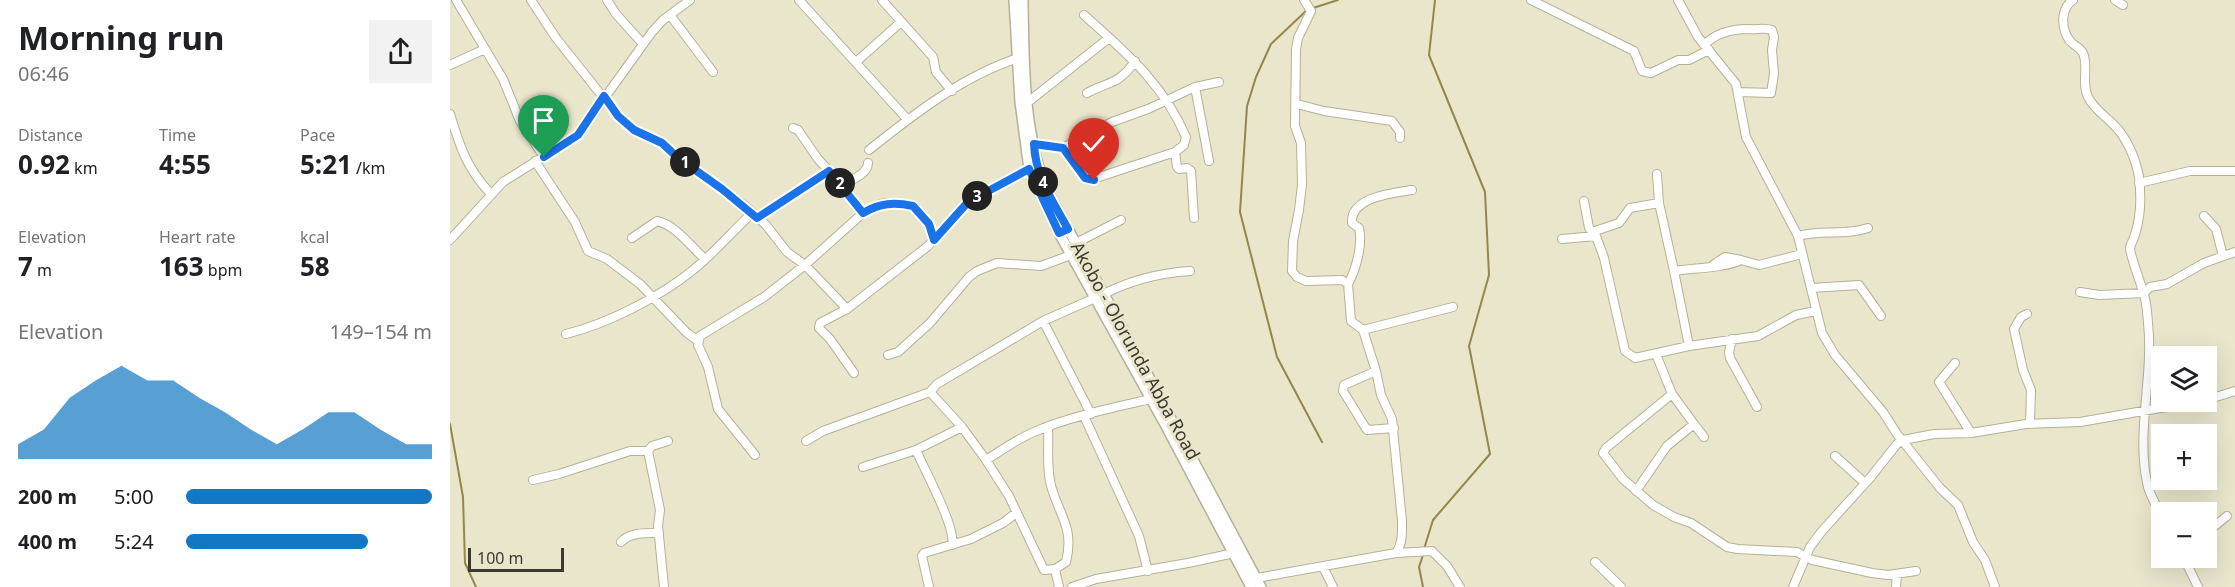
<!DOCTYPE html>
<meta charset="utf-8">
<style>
body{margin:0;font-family:"Noto Sans",sans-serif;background:#f2f2f2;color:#202124;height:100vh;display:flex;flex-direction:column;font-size:22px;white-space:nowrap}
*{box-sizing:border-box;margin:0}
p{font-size:20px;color:#757577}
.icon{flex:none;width:33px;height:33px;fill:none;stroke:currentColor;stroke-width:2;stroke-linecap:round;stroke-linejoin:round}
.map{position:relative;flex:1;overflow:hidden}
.details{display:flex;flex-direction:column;background:#fff;width:450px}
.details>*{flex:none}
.controls{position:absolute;left:1701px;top:346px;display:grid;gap:12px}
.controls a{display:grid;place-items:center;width:66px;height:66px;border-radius:0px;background:#fff;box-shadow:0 6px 24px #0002;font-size:30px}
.scale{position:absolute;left:18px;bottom:15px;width:96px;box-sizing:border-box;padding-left:6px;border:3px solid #3c3a30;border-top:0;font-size:16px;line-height:21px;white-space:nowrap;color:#3c3a30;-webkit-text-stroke:4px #eae6cc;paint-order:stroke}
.pin{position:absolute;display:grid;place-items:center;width:51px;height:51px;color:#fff;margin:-62px -26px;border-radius:50% 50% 50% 0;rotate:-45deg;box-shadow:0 0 6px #0007}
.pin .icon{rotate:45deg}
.km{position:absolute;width:30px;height:30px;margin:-15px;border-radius:50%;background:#222;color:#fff;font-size:16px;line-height:30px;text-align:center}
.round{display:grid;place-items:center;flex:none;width:63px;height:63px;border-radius:0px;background:#f2f2f2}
.summary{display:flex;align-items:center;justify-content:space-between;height:102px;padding:0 18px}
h1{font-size:33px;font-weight:700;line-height:45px}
.stats{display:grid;grid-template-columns:repeat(3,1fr);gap:9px;height:102px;padding:6px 18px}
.stats div{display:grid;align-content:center}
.stats b{font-size:26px;font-weight:700}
.stats small{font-size:16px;font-weight:400}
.stats p{font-size:16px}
.chart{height:168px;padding:12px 18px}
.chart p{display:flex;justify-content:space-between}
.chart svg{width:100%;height:108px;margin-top:6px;fill:#1278c3;opacity:.7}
ul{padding:0 18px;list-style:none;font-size:20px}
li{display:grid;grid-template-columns:96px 72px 1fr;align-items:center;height:45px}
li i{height:15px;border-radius:8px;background:#1278c3}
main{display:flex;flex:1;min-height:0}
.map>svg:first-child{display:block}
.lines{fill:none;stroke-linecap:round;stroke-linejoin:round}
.stream{stroke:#93884a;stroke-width:2}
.minor-casing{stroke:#b5b199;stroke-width:10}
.major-casing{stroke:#b5b199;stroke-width:12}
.minor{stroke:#fff;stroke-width:8}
.major{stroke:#fff;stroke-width:9}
.route-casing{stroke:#fff;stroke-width:12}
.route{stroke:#1a73e8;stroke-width:8}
.labels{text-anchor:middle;stroke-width:6;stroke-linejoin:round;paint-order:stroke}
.street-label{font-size:18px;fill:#3c3a30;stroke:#eae6cc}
</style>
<main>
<section class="details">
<div class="summary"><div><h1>Morning run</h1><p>06:46</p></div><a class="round"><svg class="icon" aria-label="share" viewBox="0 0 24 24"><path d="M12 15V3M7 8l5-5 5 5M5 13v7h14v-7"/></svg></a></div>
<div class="stats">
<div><p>Distance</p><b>0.92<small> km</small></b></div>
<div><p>Time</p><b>4:55</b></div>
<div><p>Pace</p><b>5:21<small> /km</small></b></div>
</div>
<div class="stats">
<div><p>Elevation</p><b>7<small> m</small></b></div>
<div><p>Heart rate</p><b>163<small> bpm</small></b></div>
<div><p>kcal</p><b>58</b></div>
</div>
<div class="chart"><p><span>Elevation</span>149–154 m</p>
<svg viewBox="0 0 160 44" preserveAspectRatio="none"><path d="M0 44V38L10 32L20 19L30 12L40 6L50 12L60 12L70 19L80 25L90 32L100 38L110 32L120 25L130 25L140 32L150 38L160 38V44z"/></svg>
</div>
<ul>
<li><b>200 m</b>5:00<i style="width:100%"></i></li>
<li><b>400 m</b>5:24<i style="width:74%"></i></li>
</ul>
</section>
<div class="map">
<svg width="1785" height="587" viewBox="0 0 1785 587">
<rect width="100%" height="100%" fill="#eae6cc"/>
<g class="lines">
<path class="stream" d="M 863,8 L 888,0
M 857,10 L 821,44 L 806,77 L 797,106 L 790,212 L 827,357 L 872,442
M 0,424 L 13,497 L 15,563 L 26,587
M 974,549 L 983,520 L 1040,454 L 1019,346 L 1039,275 L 1035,192 L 979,55 L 985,0
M 973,555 L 969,567 L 973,587"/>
<g class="minor-casing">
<path id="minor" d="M 6,0 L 53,79 L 70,121 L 94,157
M 81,0 L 106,38 L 168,116 L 184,130 L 212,143 L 227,157 L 295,206 L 316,225 L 337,252 L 355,265 L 397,309
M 157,0 L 166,14 L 193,44
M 349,0 L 457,119
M 432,0 L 483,57 L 486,72 L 502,91
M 1081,0 L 1184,51 L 1192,71 L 1201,73 L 1228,60 L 1239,60 L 1259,50
M 1228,0 L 1248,37 L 1286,84 L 1296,137 L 1348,236 L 1372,333 L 1385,355 L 1433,412 L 1447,434 L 1490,488 L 1508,505 L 1523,542 L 1535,560 L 1545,587
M 1623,0 C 1610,9 1611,29 1620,41 C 1624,46 1630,47 1633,53 C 1639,66 1631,83 1638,97 C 1644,109 1654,115 1663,124 C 1676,136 1686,159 1689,177 C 1691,194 1691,214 1686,231 C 1685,237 1681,243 1680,248 C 1680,256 1691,283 1693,292 C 1697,301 1697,313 1698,323 C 1704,376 1685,435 1698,487 C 1701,497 1707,507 1712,516
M 1665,0 L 1673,5
M 220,15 L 263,72
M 634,15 C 676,53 713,83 736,137 L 734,145 L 725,152 L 727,167 L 729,169 L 737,168 L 741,171 L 744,218
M 1254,45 C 1266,33 1281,29 1298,29 C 1307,30 1313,27 1322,30 L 1324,37 L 1322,50 L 1324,74 L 1321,93 L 1288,92
M 406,62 L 451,22
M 0,65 L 35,49
M 745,87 L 759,161
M 637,93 C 659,81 669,85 685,61
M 578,102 L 659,38
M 847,104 L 874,111 L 942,121 L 950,132 L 950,138
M 0,114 C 10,147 17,169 41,194
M 343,128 L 348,130 L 368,159 L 392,185 L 413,213
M 584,144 L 613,148 L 662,122 L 698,109 L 745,87 L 769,82
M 613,148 L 635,178 L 640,180 L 725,152
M 419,150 C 464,114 513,76 568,58
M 85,161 L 125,222 L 138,251 L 157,259 L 190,284 L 236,332 L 248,341
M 1207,174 L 1209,203 L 1224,271
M 1689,183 L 1740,171 L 1785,171
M 392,185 C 401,180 418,174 418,163
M 1134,201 L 1139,228 L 1146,236 L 1154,258 L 1175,351 L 1185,358 L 1239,346 L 1308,336 L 1346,315 L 1366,311
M 1754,216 L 1766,229 L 1773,256
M 307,218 L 379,171
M 1142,232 L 1169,223 L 1180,208 L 1209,203
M 1348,236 C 1371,229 1395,236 1418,228
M 182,238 L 207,221 C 226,225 241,247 255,259
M 1112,239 L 1146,236
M 0,240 L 53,182 L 128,135 L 202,32 L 213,20 L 240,0
M 626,243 L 671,220
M 1263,265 L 1275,257 L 1291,260
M 898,284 C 906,270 913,244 909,228 L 902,223 C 900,197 943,193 962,190
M 1361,288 L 1409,285 L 1431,316
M 1630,292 L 1649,295 L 1694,293 L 1700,287 L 1717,284 L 1754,263 L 1785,252
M 654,294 C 681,280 710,273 740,271
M 1577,314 L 1571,317 L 1564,329 L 1573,370 L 1581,390 L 1580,424
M 593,321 L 641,414
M 913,330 L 1003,307
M 116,334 C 157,324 210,297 243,270 C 264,253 282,232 302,213
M 1282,339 L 1279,352 L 1280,358 L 1307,407
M 1239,346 L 1224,271 C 1244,268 1275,268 1291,260 L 1309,265 L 1352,254
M 1206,354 L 1222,394 L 1244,424
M 438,355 L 448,352 L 480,323 L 519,277 L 527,271 L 547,263 L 591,266 L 621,255
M 1505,363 L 1489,382 L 1521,433
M 926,371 L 894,385 L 893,391 L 917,430 L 944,428
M 404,373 L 380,339 L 369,328 L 370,323 L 397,309 L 478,246 L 518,202 L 579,169
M 480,392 L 512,427 L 536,460 L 559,496 L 594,570 L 605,569 L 616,562 C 624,529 611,518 602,489 C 596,472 599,446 598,427
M 1222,394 L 1156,448 L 1153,453 L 1173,479 L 1203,505 L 1224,517 L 1241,523 L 1277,547 L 1288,549 L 1347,552 L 1362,560 L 1422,573 L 1438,575 L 1466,571
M 1756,400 L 1785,391
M 634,416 L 689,536 L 698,571
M 356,441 L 373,431 L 480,392 L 487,384 L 593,321 L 645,298
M 466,450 C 474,469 507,529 502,545
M 305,455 L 268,409 L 258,367 L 248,345 L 250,336 L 314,297 L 355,265 L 413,213 L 431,204 L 437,203 L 463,206 L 479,224 L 485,240
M 1385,456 L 1415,483
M 536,460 C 552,450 567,439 584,432 C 617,417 666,407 701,399
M 413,467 L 466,450 L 512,427
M 83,480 L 109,474 L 180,451 L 198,451
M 1186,491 L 1217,446 L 1244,424 L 1254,437
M 1756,533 L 1777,516
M 171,542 C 180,532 196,533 209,533
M 946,553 L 982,551 L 997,566 L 1010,587
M 1734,558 L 1748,587
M 1145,562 L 1171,587
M 873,567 L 883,587
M 605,569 L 609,587
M 807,578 L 946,553 C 953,543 952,532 952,521 L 942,419 L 931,395 L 926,371 L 913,330 L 901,321 L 898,284 L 892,280 L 856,281 L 847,277 L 842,271 L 843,241 L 849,210 L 852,185 L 851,143 L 845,126 L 846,49 L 848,38 L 861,11 L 854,0
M 214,587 L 208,526 L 210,510 L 198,451 L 202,446 L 218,441
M 479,587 L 472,556 L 474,553 L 521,539 L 553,523 L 566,513
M 622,587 L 646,579 L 738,563 L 784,553
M 1343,587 L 1360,547 L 1372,531 L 1420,478 L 1447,444 L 1453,440 L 1484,434 L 1521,433 L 1576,424 L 1630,422 L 1745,402
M 1446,587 L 1447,574"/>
</g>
<g class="major-casing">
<path id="major" d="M 564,0 L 570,102 L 579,169 L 609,233 L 716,426 L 801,587
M 573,0 C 574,63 573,132 597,191 L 672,327 L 811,587"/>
</g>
<use href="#minor" class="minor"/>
<use href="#major" class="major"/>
</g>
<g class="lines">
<g class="route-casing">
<path id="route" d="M 94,157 L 128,135 L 154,96 L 168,116 L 184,130 L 212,143 L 227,157 L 272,189 L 307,218 L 379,171 L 413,213 C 430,203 444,202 463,206 L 479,224 L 484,240 L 518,202 L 579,169 L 609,233 L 618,229 C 603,202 585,175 584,144 L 613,148 L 635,178 L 644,180"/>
</g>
<use href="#route" class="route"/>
</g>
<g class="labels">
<g class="street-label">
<text transform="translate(685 351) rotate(61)" y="6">Akobo - Olorunda Abba Road</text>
</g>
</g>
</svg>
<div class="controls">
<a><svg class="icon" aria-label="layers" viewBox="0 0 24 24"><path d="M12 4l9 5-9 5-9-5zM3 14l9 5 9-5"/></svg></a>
<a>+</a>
<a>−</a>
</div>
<div class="scale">100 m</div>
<div class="pin" style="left:94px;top:157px;background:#1e9e55"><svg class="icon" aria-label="arrive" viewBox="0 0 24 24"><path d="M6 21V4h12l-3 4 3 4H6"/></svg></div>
<div class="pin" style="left:644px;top:180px;background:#d93025"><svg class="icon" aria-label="check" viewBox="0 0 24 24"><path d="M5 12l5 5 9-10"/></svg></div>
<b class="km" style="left:235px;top:162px">1</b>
<b class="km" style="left:390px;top:183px">2</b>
<b class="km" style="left:527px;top:196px">3</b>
<b class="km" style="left:593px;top:182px">4</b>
</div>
</main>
